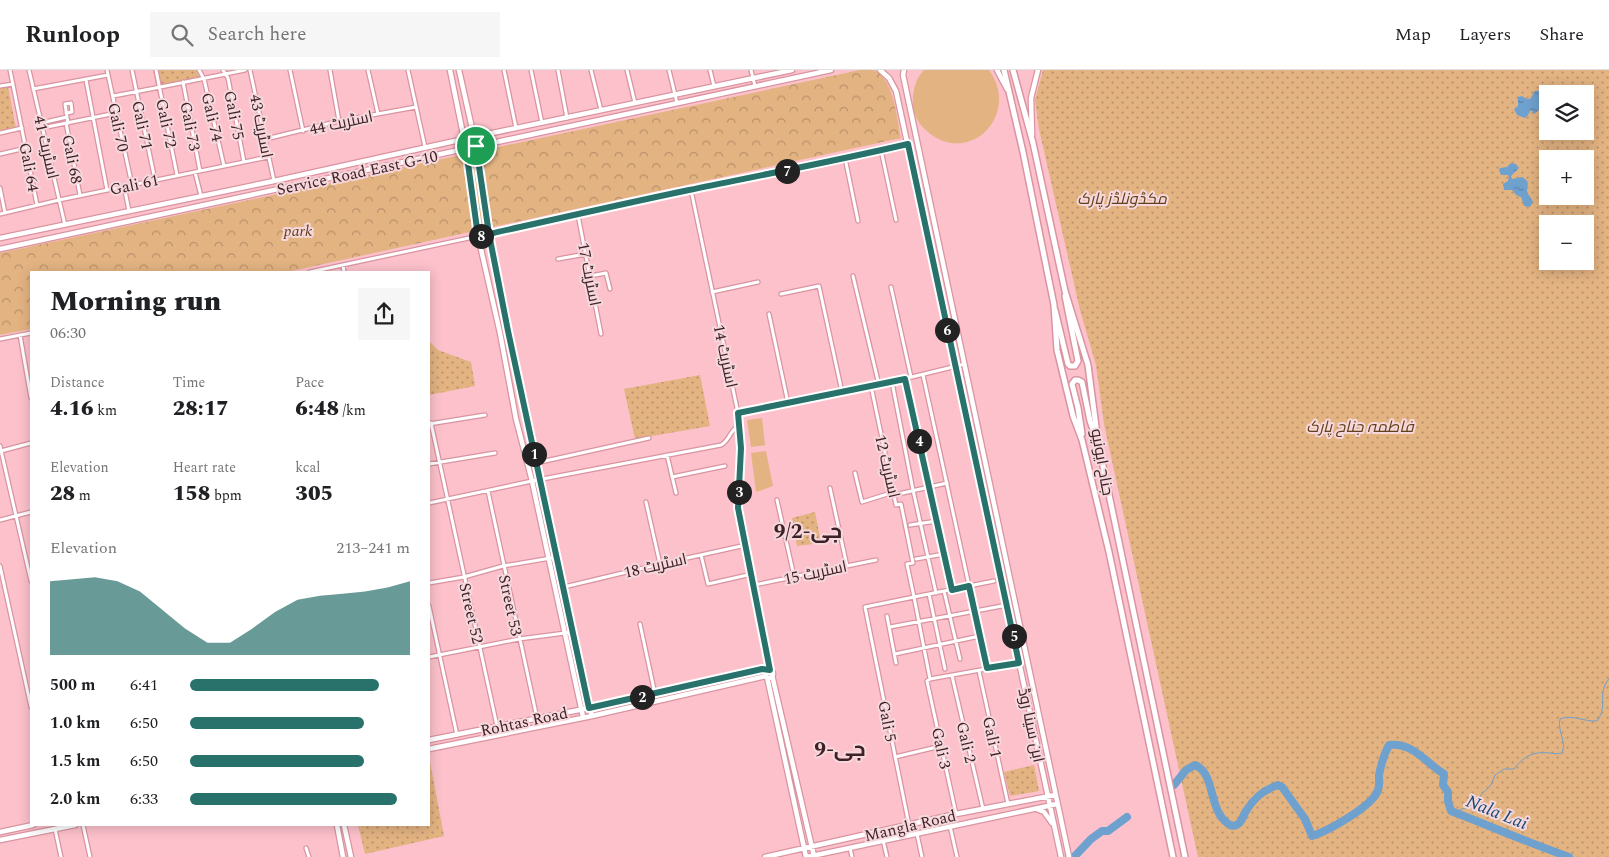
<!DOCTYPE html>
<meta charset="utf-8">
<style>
body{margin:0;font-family:Spectral,Cairo,serif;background:#f6f6f6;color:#202124;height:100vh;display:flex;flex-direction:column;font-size:19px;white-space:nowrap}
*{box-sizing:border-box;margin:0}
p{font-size:16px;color:#757577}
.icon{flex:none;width:28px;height:28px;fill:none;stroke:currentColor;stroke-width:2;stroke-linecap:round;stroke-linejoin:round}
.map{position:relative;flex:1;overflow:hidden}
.details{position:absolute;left:30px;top:201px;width:400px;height:555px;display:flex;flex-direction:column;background:#fff;border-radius:0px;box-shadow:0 2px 12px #0003}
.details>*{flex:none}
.fabs{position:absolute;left:1539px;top:15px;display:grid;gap:10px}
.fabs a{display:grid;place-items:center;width:55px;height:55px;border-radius:0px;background:#fff;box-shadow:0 2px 12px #0003;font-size:25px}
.pin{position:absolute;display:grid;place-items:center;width:42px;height:42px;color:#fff;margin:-21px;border:2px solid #fff;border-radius:50%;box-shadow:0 1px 5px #0007}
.km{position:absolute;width:25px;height:25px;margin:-12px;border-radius:50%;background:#222;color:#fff;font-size:14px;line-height:25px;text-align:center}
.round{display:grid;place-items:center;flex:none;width:52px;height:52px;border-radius:0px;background:#f6f6f6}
.head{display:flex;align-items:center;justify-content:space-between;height:85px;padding:0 20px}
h1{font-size:28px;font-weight:800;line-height:38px}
.stats{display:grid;grid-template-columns:repeat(3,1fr);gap:8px;height:85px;padding:5px 20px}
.stats div{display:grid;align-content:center}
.stats b{font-size:21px;font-weight:800}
.stats small{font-size:14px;font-weight:400}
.stats p{font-size:14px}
.chart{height:140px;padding:10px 20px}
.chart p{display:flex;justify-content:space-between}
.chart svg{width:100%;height:90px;margin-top:5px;fill:#29726c;opacity:.7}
ul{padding:0 20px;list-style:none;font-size:16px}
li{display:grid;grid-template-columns:80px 60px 1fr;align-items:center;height:38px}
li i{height:12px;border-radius:6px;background:#29726c}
header{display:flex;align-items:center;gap:30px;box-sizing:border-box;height:70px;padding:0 25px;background:#fff;border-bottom:1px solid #e0e0e0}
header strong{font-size:24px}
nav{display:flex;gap:28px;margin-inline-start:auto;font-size:18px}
.search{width:350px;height:45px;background:#f6f6f6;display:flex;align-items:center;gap:12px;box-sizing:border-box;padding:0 18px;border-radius:0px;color:#757577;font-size:19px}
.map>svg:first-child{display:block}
.green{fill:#e3b382}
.forest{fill:url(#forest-crowns)}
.park{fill:url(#park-dots);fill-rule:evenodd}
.water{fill:url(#water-ripples)}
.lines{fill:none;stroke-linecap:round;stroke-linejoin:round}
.stream{stroke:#6fa1cf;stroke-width:1}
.river{stroke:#6fa1cf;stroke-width:8}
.street-casing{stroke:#da94a1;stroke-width:5.5}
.secondary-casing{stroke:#da94a1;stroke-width:7}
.primary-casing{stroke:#da94a1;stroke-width:8}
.street{stroke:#fff;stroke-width:3}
.secondary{stroke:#fff;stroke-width:4.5}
.primary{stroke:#fff;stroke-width:5}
.route-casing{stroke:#fff;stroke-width:10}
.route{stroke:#29726c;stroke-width:6}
.labels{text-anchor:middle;stroke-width:4;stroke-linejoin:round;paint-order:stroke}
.street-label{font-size:16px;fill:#3c2126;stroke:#f6d8dc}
.park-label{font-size:16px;font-style:italic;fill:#61401a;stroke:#f6d8dc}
.water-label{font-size:18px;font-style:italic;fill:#134a77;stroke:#f6d8dc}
.district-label{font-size:21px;font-weight:bold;fill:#3c2126;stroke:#f6d8dc}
</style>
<header>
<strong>Runloop</strong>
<div class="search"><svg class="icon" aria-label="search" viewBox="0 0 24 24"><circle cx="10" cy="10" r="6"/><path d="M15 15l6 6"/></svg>Search here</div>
<nav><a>Map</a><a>Layers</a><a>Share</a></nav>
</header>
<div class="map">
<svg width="1609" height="787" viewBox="0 0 1609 787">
<defs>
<pattern id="forest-crowns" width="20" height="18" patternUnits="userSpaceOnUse" patternTransform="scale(1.25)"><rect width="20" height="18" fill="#e3b382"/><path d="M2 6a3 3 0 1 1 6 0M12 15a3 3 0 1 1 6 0" fill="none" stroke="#b9916a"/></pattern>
<pattern id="park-dots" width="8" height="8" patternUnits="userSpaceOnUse" patternTransform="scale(1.25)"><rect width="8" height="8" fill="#e3b382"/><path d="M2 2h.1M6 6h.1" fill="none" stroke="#b9916a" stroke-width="1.8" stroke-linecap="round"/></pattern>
<pattern id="water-ripples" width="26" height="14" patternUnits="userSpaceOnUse" patternTransform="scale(1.25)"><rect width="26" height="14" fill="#6fa1cf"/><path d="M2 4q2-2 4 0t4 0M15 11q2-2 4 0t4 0" fill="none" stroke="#5c83a8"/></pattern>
</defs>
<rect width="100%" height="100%" fill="#fcc1cb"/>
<path class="green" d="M 924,0 L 989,0 C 1021,44 970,97 928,62 C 920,56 914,46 913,36 C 912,23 915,9 924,0 Z
M 762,348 L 765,375 L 751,377 L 747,350 Z
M 766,381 L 773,416 L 756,422 L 751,383 Z"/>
<path class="forest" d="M 860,0 C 864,0 869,0 873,0 C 894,6 897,50 901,68 L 287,202 L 31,202 L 31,259 L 0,265 L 0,183 Z"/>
<path class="park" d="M 153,0 L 197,0 L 199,7 L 156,16 Z
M 1043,0 L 1609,0 L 1609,787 L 1198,787 L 1104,354 L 1096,295 L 1080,240 L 1039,59 L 1035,30 ZM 1548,24 L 1585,24 L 1585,61 L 1548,61 ZM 1548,89 L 1585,89 L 1585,126 L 1548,126 ZM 1548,154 L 1585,154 L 1585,191 L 1548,191 Z
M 8,16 L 16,59 L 0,62 L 0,17 Z
M 429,271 L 438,280 L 471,292 L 475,316 L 429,325 Z
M 700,305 L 710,356 L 635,369 L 624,319 Z
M 815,442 L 821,473 L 797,476 L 792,448 Z
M 429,692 L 430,692 L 444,766 L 365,784 L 358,755 L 429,755 Z
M 1034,695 L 1039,721 L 1010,726 L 1004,702 Z"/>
<path class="water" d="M 1541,20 L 1551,24 L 1548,24 L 1547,42 L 1539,40 L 1534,44 L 1531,40 L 1528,45 L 1525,48 L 1517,45 L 1514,39 L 1518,36 L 1518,27 L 1522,26 L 1527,29 L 1530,29 L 1535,21 Z
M 1511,93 L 1516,94 L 1519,98 L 1511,106 L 1512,109 L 1522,107 C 1531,112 1527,114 1527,121 C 1528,125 1532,129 1533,132 L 1530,137 L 1524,136 L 1521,127 L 1516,125 L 1512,120 L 1504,120 L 1503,114 L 1508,111 L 1509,107 L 1508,105 L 1501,105 L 1499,100 L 1500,98 L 1507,97 Z"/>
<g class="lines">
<path class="stream" d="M 1455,742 L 1470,736 L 1491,715 L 1495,705 L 1504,699 L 1514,699 C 1524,686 1533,681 1550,683 C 1554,684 1557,684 1562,683 C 1567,672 1557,661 1560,649 C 1573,644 1584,652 1597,651 C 1609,635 1596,624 1609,609"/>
<path class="river" d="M 1174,715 L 1186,700 L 1195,695 C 1214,703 1209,732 1222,748 C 1226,752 1231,759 1238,754 C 1242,752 1243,745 1246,741 C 1254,728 1263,720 1278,715 L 1282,717 L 1305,749 L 1312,766 C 1328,761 1373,736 1378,720 C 1380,715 1379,710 1379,705 C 1381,695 1384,684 1389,675 C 1413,672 1426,693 1444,704 L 1443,715 L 1448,722 L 1448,731 L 1451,741 C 1490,756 1529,773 1569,787
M 1074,787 L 1091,769 L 1102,761 L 1108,761 L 1127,747"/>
<g class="street-casing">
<path id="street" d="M 10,0 L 37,135
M 29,0 L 65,155
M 107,0 L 132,115
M 132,0 L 155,110
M 156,0 L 177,105
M 199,0 L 204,9 L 224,96
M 223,0 L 228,8 L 244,92
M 250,0 L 274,111
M 290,0 L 303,61
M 330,0 L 339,51
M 368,0 L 378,44
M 408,0 L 425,77
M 504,0 L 516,58
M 531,0 L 542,53
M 558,0 L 567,48
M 591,0 L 601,40
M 627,0 L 635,33
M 669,0 L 677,33
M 710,0 L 714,16
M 751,0 L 755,16
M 86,10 L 107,120
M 183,12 L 200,101
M 0,16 L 13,14
M 33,19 L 108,5
M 113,26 C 157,18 201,9 245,0
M 66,43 L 72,42 L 71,33 L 65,34 L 67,47
M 41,53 L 67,47 L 68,53
M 66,53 L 80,125
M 42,58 L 116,43
M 0,63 L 22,58
M 266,69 L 339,51 L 416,37
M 881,80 L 896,150
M 0,84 L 26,78
M 845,88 L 858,151
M 195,102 L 201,126
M 124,116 L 129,141
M 0,118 L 5,143
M 691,120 L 738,343 L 741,378 L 738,438 L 770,600
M 0,144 L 59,130 L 268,87
M 578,145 L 601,264
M 558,189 L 586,184
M 343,195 L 344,202
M 310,202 L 908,74
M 590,206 L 606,203 L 610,219
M 853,206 L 879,315
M 891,217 L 911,307
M 712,222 L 758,212
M 781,224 L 819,216 L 842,322
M 769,244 L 788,333
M 20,265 L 31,328
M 0,269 L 31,263
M 923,305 L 987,598
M 905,309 L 952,520
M 892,312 L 913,420 L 936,523
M 871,316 L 896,435 L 901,434 L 913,493 L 907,494 L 914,527 L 994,511
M 738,343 L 879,315 L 965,294
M 431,353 L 497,656
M 429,354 L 485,345
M 0,376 L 31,511
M 1,381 L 31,373
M 667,385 L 676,423
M 536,393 L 649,368
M 429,394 L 495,383
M 855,403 L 862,432 L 894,422
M 672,407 L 725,396
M 830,418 L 847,496
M 488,421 L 537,648
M 894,425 L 947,413
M 777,430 L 794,506
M 646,432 L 660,494
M 429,433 L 532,411 L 721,375 C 729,371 729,362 739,355
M 0,450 L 31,442
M 910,455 L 937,451
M 701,485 L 708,514 L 752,504
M 916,489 L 944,484
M 0,496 L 31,637
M 429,513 L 464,507 L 503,496 L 557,487
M 754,515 L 876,490
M 564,517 L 660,494 L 746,475
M 944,521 L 960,589
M 929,524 L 945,599
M 429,536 L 457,665
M 887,546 L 896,593
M 640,554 L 655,624
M 890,557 L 1002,536
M 895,584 L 980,566
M 429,587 L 519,569 L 573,562
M 979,601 L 1008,734
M 952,606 L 983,739
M 895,687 L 941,676
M 956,744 L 927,611 L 930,609 L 1019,593
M 83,755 L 90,787
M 950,756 L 957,787
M 55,759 L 61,787
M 917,764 L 922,787
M 911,765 L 865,537 L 914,527 L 930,609
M 883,770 L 887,787
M 306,778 L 309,787
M 850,778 L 852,787"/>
</g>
<g class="secondary-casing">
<path id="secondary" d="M 450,0 L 464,69 L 478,166 L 500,263 L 516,349 L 532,411 L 583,647
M 459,0 L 476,76 L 489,164 L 508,261 L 592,646
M 880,0 L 889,8 L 896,21 L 1061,787
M 904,0 L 903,5 L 1069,787
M 997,0 L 1007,19
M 1032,65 L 1031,28 L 1038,0
M 0,168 L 274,111 L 464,69 L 792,0
M 0,179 L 831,0
M765 604a4 4 0 1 1 8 0a4 4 0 1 1-8 0Z
M 772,605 L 814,786
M 767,607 L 806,787
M 429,670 L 589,638 L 762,599 L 766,600
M 429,679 L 592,646 L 766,606
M 1037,739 L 1044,742 L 1052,753
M 337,755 L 343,787
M 344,755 L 351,787
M 0,762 L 33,755
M 0,770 L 75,755
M 765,787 L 956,744 L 1055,725
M 807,787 L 1057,734"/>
</g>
<g class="primary-casing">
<path id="primary" d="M 1004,0 L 1023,82 L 1054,235 L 1057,280 L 1073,346 L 1082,370 L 1109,482 L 1173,787
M 1013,0 L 1033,73 L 1065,221 L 1088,295 L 1098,372 L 1185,787
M 1055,240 L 1068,294 L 1070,296 L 1075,296 L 1078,291 L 1065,226
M 1082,364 L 1078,338 L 1072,314 L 1075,310 L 1078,310 L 1082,312 L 1090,351 L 1095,365"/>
</g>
<use href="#street" class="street"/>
<use href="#secondary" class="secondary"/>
<use href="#primary" class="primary"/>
</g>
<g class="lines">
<g class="route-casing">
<path id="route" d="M 476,76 L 489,164 L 508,261 L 589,638 L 762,599 L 770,600 L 738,438 L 741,378 L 738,343 L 905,309 L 952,520 L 969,516 L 987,598 L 1019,593 L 908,74 C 835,91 762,105 689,120 C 622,134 556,149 489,164 L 478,166 L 466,79 L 476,76"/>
</g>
<use href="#route" class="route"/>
</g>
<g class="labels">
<g class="street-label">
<text transform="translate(235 45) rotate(79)" y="6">Gali 75</text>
<text transform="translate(213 47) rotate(77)" y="6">Gali 74</text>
<text transform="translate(341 52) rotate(-12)" y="6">اسٹریٹ 44</text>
<text transform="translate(167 53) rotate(78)" y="6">Gali 72</text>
<text transform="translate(143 55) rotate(78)" y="6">Gali 71</text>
<text transform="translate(191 56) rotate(79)" y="6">Gali 73</text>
<text transform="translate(262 56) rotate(79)" y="6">اسٹریٹ 43</text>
<text transform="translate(119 57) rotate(78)" y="6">Gali 70</text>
<text transform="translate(47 77) rotate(77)" y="6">اسٹریٹ 41</text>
<text transform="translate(73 89) rotate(79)" y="6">Gali 68</text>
<text transform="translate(30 97) rotate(79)" y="6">Gali 64</text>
<text transform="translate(357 102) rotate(-12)" y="6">Service Road East G-10</text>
<text transform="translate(134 114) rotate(-12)" y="6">Gali 61</text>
<text transform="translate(590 204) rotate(79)" y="6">اسٹریٹ 17</text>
<text transform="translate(726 286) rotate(78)" y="6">اسٹریٹ 14</text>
<text transform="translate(1103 392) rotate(80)" y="6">جناح ایونیو</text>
<text transform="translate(888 396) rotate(77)" y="6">اسٹریٹ 12</text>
<text transform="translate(655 495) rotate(-13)" y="6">اسٹریٹ 18</text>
<text transform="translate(815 502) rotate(-12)" y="6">اسٹریٹ 15</text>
<text transform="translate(511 535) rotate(78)" y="6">Street 53</text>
<text transform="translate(472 543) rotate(77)" y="6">Street 52</text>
<text transform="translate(524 651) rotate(-12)" y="6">Rohtas Road</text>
<text transform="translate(888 651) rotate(79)" y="6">Gali 5</text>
<text transform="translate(1032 655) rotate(78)" y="6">ابن سینا روڈ</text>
<text transform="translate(993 667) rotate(78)" y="6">Gali 1</text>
<text transform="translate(967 672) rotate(77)" y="6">Gali 2</text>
<text transform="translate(942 678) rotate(78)" y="6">Gali 3</text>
<text transform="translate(910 755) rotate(-13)" y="6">Mangla Road</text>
</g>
<g class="park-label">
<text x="1122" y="134">مکڈونلڈز پارک</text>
<text x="298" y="166">park</text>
<text x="1360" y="362">فاطمہ جناح پارک</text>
</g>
<g class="water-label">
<text transform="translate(1497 742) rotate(22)" y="6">Nala Lai</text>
</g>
<g class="district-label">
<text x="808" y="468">جی-9/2</text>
<text x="840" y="686">جی-9</text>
</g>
</g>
</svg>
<div class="fabs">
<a><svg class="icon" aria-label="layers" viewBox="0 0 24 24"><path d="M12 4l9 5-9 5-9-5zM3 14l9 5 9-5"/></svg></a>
<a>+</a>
<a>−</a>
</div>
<div class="pin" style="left:476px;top:76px;background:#1e9e55"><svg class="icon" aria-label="arrive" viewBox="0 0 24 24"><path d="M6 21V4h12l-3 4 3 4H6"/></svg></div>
<b class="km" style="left:534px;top:384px">1</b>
<b class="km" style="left:642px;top:627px">2</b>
<b class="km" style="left:739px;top:422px">3</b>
<b class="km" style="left:919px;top:371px">4</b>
<b class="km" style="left:1014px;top:566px">5</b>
<b class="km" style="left:947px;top:260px">6</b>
<b class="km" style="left:787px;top:101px">7</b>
<b class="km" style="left:481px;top:166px">8</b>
<section class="details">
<div class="head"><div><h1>Morning run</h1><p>06:30</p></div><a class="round"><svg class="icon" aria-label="share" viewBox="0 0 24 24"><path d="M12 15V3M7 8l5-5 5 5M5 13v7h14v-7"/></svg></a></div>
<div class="stats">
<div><p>Distance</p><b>4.16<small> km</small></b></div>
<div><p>Time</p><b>28:17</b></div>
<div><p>Pace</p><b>6:48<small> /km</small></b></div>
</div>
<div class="stats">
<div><p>Elevation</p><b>28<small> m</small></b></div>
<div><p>Heart rate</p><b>158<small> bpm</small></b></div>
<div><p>kcal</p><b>305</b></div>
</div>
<div class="chart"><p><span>Elevation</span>213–241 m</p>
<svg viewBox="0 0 160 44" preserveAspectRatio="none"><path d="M0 44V8L10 7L20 6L30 8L40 13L50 22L60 31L70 38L80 38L90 31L100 23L110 17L120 15L130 14L140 13L150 11L160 8V44z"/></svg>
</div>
<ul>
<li><b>500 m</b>6:41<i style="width:86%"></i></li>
<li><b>1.0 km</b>6:50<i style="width:79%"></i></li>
<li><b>1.5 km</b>6:50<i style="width:79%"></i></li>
<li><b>2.0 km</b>6:33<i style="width:94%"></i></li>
</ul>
</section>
</div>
